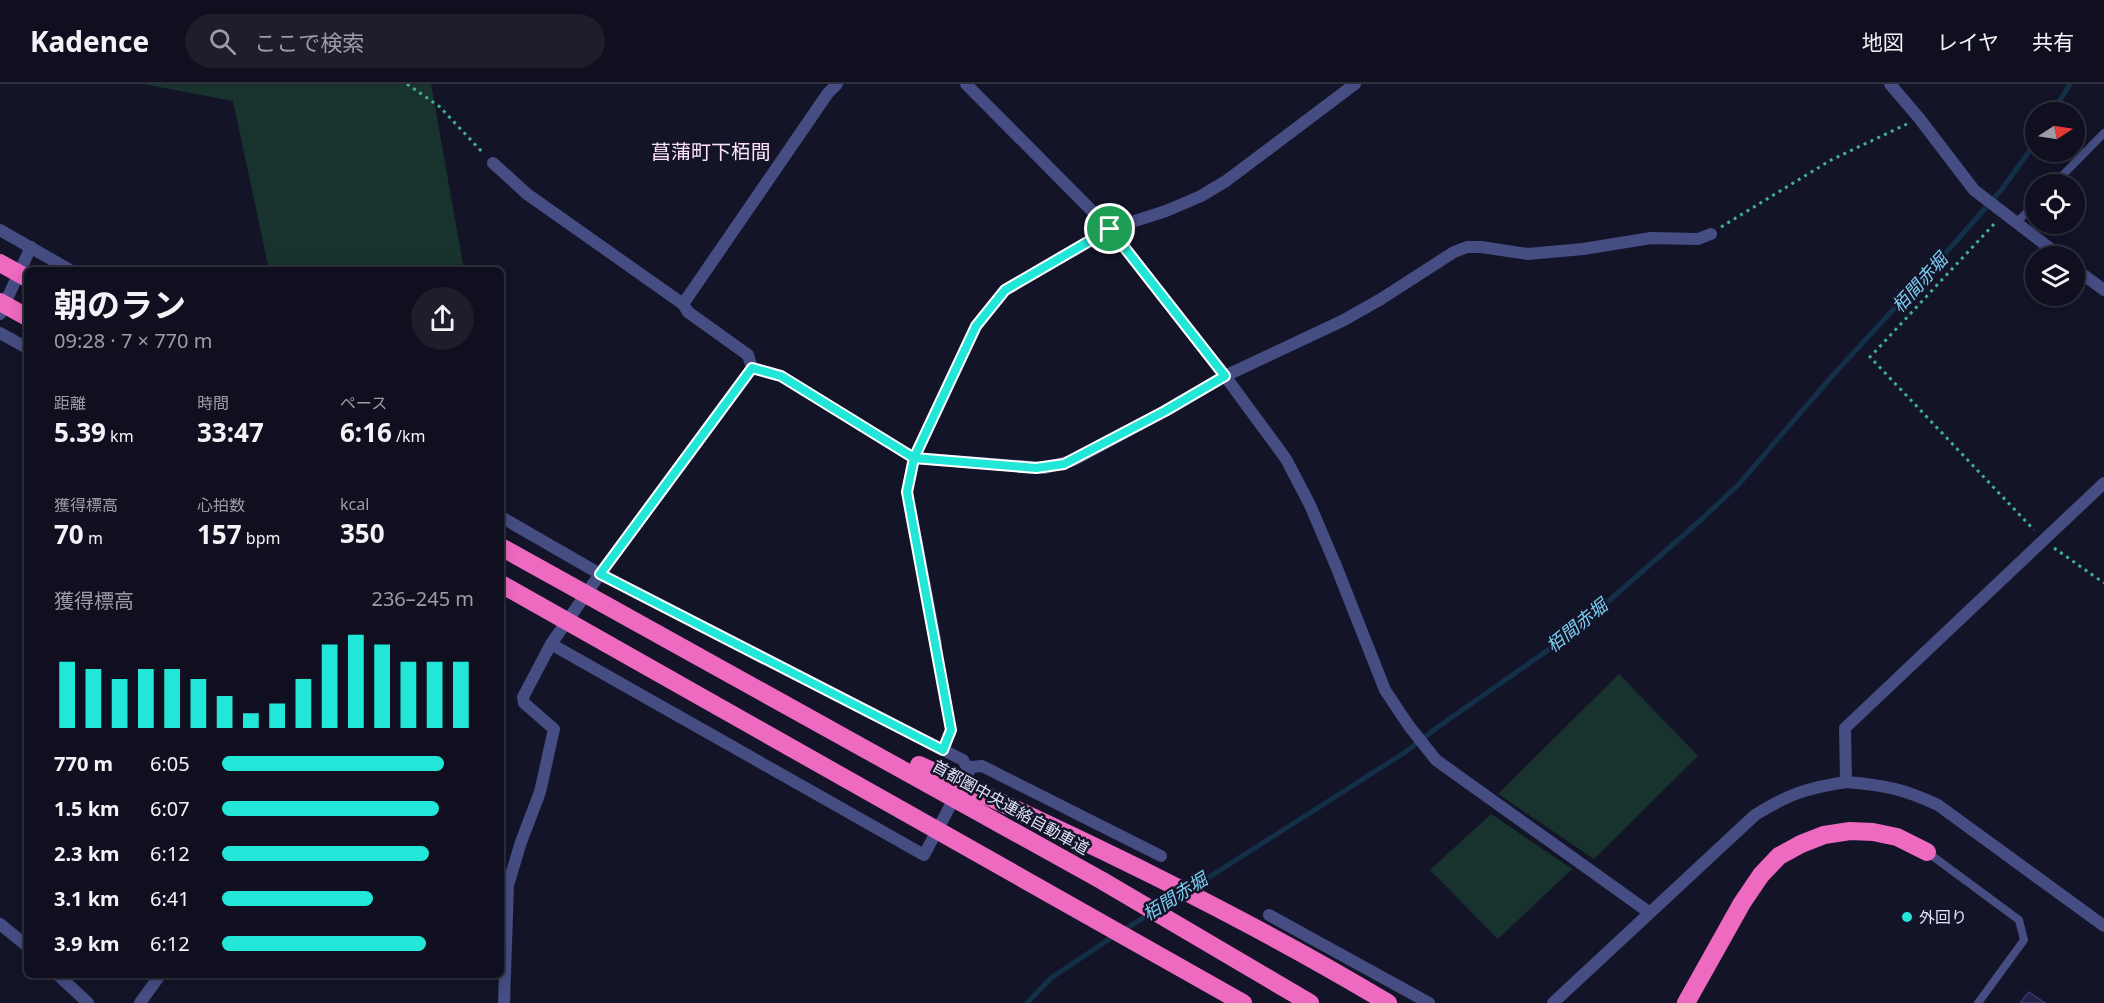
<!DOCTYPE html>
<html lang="ja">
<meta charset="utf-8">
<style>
body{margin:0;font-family:"Noto Sans","Noto Sans JP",sans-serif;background:#1d1d2c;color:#f1f3f6;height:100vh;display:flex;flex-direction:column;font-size:22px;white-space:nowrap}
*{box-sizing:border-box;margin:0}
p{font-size:20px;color:#9b9ca4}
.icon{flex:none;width:33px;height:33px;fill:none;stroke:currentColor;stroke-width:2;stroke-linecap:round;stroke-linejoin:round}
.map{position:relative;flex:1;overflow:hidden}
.panel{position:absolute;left:24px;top:183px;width:480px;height:711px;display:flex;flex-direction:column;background:#0f0f1f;border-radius:9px;box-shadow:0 3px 15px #0003,0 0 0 2px #2f2f3d}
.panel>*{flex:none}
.needle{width:39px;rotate:78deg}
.tools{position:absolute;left:2025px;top:18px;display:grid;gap:12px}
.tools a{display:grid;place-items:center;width:60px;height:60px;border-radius:50%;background:#0f0f1f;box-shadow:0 3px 15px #0003,0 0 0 2px #2f2f3d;font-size:30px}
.pin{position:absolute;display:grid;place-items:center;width:51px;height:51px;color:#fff;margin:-26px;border:3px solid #fff;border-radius:50%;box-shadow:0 2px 6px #0007}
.round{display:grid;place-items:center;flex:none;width:63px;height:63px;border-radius:32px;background:#1d1d2c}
.headline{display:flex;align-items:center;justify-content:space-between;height:102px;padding:0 30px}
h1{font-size:33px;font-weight:700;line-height:45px}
.stats{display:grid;grid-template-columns:repeat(3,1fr);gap:9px;height:102px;padding:6px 30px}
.stats div{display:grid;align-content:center}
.stats b{font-size:26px;font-weight:700}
.stats small{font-size:16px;font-weight:400}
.stats p{font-size:16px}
.chart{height:168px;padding:12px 30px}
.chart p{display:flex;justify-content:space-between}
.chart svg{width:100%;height:108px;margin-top:6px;stroke:#22e6d7;stroke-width:6}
ul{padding:0 30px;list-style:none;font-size:20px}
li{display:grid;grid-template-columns:96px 72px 1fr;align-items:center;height:45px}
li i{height:15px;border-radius:8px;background:#22e6d7}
header{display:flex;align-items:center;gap:36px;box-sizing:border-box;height:84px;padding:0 30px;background:#0f0f1f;border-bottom:2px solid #2f2f3d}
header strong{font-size:28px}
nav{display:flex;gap:33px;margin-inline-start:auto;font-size:21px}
.search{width:420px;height:54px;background:#1d1d2c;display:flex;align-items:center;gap:15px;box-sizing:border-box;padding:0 21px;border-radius:33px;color:#9b9ca4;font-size:22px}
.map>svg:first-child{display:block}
.green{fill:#18332d}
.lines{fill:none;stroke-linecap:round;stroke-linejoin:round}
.stream{stroke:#143048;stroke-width:5}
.building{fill:#232248;stroke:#383771;stroke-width:1.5}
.path{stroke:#3fb095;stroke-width:3;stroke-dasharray:3 4.5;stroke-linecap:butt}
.service{stroke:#454d83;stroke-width:8}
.minor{stroke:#454d83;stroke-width:12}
.tertiary{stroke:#454d83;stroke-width:12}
.motorway{stroke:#ee69c0;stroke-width:18}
.motorway-bridge{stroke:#ee69c0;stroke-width:18}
.route-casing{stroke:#fff;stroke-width:12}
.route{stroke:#22e6d7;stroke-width:8}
.poi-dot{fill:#22e6d7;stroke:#141429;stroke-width:2}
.labels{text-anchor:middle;stroke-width:5;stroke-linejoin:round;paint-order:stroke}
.street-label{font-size:16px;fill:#e0e2fb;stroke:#141429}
.poi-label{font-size:16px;fill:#e0e2fb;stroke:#141429;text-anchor:start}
.water-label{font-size:18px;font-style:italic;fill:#7acef0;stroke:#141429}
.quarter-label{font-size:20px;fill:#fce2f7;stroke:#141429}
</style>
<header>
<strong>Kadence</strong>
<div class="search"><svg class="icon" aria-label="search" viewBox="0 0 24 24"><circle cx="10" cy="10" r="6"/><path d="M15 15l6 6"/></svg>ここで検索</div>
<nav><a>地図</a><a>レイヤ</a><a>共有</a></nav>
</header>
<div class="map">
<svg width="2104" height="919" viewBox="0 0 2104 919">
<rect width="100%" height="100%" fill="#141429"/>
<path class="green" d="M 143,0 L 431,0 L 464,186 L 269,186 L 233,17 Z
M 1619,590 L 1698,672 L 1594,775 L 1498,710 Z
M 1491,730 L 1572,785 L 1498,855 L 1430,786 Z"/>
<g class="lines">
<path class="stream" d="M 2053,28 L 2070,0
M 1189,806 L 1407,667 L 1435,645 L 1571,550 L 1703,434 L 1739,400 L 1833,291 L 1952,162 L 2002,105 L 2036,58
M 1158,825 L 1181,811
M 1122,847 L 1150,830
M 1027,919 L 1051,894 L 1114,852"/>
</g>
<path class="building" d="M 2029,908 L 2045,919 L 2020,919 Z"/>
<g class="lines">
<path class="path" d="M 407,0 L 440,23 L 483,69
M 1994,140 L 1870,273 L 2034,446
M 1721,143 L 1831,76 L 1907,40
M 2054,464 L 2104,499
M 938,573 L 951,646 L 949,652"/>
<path class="service" d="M 2054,100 L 2104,49
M 2016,139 L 2036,119
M 1927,768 L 2019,836 L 2024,856 L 1978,919"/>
<path class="minor" d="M 966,0 L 1110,145 L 1225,292 L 1286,375 L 1310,421 L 1336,482 L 1385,606 L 1409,642 L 1436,676 L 1650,829
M 1890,0 L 1919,34 L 1974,106 L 2060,172
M 493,79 L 527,110 L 683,220 L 688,228 L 748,271 L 752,284
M 2074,184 L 2104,206
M 683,220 L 828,9 L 837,0
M 0,230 L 31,163
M 0,249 L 27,264
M 752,284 L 781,292 L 914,374 L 1045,384 L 1074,376 L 1165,327 L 1225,292 L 1344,236 L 1381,215 L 1454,168 L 1467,163 L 1481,163 L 1528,170 L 1583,165 L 1651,154 L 1698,155 L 1711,150
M 551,560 L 924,771 L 957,709
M 936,560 L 907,408 L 914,374 L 976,242 L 1005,206 L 1110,145 L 1166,127 L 1201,112 L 1226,97 L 1355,0
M 965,694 L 971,683 L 982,682 L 1161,772
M 1846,698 C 1884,701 1904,705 1938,721 L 2104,842
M 140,919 L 160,891
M 504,919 L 508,801 L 521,758 L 540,708 L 554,645 L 524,619 L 523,613 L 551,560 L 600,490 L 752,284
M 1553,919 L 1755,731 C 1789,710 1807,704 1846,698 L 1845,644 L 2104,399"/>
<path class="tertiary" d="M 0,146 L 70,186
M 501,433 L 600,490 L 963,676 L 969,687
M 1269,831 L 1429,919
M 0,840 L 27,862
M 58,891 L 88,919"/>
<path class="motorway" d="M 1686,919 L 1742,819 L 1761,791 L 1779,772 L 1801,760 L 1824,751 L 1850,747 L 1873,748 L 1897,753 L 1927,768"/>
<path class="motorway-bridge" d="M 0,179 L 27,194
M 0,218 L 27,233
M 501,463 L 1101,796 L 1310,919
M 501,500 L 1243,919
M 919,681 C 1078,753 1238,829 1388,919"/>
</g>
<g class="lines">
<g class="route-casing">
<path id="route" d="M 1110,145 L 1005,206 L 976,242 L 914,374 L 781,292 L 752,284 L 600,490 L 943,666 L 951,646 L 907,408 L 914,374 L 1036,384 L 1064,380 L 1165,327 L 1225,292 L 1110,145"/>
</g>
<use href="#route" class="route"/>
</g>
<circle class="poi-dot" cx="1907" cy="833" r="6"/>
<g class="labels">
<g class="street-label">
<text transform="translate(1011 723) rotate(29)" y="6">首都圏中央連絡自動車道</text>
</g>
<g class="poi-label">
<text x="1919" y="839">外回り</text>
</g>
<g class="water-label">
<text transform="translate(1920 199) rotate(-48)" y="6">栢間赤堀</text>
<text transform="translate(1577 542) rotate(-39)" y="6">栢間赤堀</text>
<text transform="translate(1175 813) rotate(-32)" y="6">栢間赤堀</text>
</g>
<g class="quarter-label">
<text x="711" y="75">菖蒲町下栢間</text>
</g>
</g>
</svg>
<div class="tools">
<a><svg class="needle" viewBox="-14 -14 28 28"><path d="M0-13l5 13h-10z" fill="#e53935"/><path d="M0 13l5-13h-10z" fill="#9b9ca4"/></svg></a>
<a><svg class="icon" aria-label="locate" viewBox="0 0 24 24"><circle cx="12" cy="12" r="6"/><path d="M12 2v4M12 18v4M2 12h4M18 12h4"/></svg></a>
<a><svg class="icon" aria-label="layers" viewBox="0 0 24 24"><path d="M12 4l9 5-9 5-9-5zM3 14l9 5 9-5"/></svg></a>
</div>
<div class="pin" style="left:1110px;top:145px;background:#1e9e55"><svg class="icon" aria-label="arrive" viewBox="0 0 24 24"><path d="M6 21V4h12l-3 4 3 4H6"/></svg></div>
<section class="panel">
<div class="headline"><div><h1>朝のラン</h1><p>09:28 · 7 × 770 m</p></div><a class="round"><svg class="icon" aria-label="share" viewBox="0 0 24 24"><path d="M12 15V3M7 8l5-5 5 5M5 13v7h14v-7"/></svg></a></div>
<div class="stats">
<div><p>距離</p><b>5.39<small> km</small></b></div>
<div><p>時間</p><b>33:47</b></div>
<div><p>ペース</p><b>6:16<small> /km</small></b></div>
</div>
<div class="stats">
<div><p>獲得標高</p><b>70<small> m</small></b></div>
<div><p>心拍数</p><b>157<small> bpm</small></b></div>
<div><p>kcal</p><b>350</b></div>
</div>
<div class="chart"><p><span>獲得標高</span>236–245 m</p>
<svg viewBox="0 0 160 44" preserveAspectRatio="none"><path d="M5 44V17M15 44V20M25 44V24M35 44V20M45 44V20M55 44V24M65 44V31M75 44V38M85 44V34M95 44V24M105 44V10M115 44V6M125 44V10M135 44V17M145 44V17M155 44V17"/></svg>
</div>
<ul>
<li><b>770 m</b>6:05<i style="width:88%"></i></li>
<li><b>1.5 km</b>6:07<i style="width:86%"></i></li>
<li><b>2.3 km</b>6:12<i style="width:82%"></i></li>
<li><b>3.1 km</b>6:41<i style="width:60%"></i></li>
<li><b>3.9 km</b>6:12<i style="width:81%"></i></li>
</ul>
</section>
</div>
